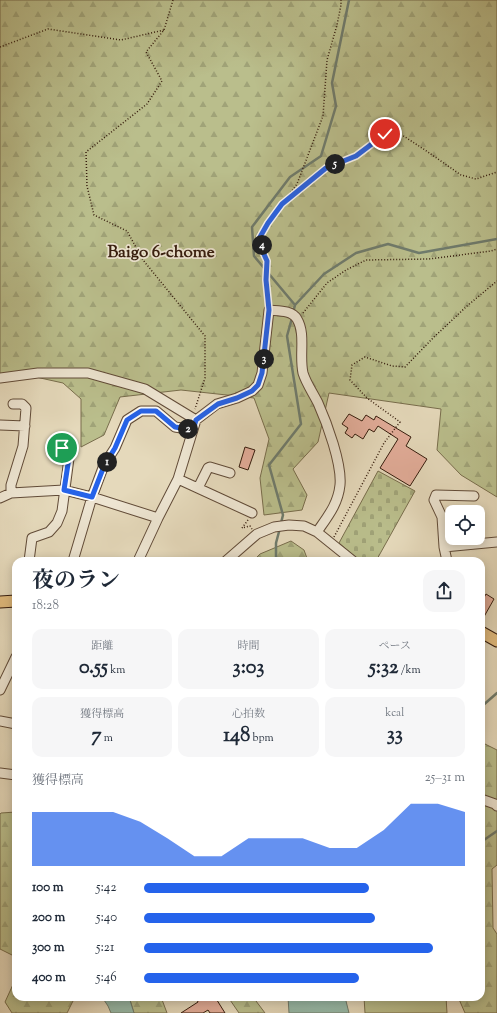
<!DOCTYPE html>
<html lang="ja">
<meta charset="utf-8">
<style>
body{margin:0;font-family:"Sorts Mill Goudy","Noto Serif JP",serif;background:#f6f6f7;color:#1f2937;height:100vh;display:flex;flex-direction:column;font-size:15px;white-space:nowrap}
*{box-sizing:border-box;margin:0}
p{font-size:13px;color:#747a83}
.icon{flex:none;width:22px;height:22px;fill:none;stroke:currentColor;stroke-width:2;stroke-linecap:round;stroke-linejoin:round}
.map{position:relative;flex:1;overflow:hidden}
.sheet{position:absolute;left:12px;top:557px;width:473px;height:444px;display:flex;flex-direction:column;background:#fff;border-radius:12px;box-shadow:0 2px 10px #0003}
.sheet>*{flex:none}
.controls{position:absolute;left:445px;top:505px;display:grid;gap:8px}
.controls a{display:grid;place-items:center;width:40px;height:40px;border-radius:8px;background:#fff;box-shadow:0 2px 10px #0003;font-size:20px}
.pin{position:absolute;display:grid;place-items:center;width:34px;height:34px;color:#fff;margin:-17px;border:2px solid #fff;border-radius:50%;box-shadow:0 1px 4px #0007}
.km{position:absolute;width:20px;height:20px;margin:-10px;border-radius:50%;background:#222;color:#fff;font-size:11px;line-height:20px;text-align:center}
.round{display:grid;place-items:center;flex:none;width:42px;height:42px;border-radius:12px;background:#f6f6f7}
.head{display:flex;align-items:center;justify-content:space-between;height:68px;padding:0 20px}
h1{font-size:22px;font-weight:700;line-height:30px}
.stats{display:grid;grid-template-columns:repeat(3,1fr);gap:6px;height:68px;padding:4px 20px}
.stats div{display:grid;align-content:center;border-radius:10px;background:#f6f6f7;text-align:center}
.stats b{font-size:20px;font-weight:700}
.stats small{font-size:11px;font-weight:400}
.stats p{font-size:11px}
.chart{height:112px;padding:8px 20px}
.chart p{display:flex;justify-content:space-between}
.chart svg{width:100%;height:72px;margin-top:4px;fill:#2563eb;opacity:.7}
ul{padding:0 20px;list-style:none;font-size:13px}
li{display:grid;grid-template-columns:64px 48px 1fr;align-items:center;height:30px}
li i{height:10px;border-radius:5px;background:#2563eb}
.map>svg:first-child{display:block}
.forest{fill:url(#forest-firs);stroke:#786d4c}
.cemetery{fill:url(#cemetery-stones);stroke:#786d4c}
.green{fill:#babe8c;stroke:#786d4c}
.water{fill:#96bbab;stroke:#6f7b6c}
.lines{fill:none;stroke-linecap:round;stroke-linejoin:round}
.stream{stroke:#6f7b6c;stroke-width:2.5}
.building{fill:#e3ad9a;stroke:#351c0d}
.minor-casing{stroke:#614b38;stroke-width:11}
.major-casing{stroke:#351c0d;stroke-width:13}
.path{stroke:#351c0d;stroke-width:1.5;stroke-dasharray:1 2;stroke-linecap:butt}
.minor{stroke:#eee6d3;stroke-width:9}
.major{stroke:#e2bc7e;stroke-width:11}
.route-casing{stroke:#fff;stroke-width:8}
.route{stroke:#2563eb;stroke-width:5}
.labels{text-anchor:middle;stroke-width:3.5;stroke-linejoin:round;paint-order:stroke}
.neighbourhood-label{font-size:17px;font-weight:bold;fill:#351c0d;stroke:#eee6d3}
</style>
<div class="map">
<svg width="497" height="1013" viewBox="0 0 497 1013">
<defs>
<pattern id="forest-firs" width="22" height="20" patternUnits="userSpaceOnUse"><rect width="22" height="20" fill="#babe8c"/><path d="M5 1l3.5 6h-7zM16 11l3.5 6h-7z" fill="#a0a378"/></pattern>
<pattern id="cemetery-stones" width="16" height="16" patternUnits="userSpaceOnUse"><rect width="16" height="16" fill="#babe8c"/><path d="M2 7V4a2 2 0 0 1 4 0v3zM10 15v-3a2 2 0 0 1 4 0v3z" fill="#a0a378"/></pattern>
</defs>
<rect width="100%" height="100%" fill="#e5d9bb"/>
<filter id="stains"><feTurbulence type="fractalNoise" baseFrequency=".005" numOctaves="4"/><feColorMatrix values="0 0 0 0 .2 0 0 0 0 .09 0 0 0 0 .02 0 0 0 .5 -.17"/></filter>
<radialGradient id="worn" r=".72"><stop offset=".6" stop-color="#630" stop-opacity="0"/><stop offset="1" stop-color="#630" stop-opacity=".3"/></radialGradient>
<path class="forest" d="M 0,0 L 497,0 L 497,497 L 461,475 L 437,450 L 441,409 L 329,393 L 318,442 L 293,469 L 307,495 L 302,510 L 264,515 L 260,478 L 269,439 L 254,398 L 181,390 L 120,397 L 104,435 L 81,447 L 81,399 L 63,383 L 13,372 L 0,377 Z
M 291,541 L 304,550 L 308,561 L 253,561 L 260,554 Z
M 481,742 L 497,750 L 497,865 L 492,869 L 493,928 L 497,934 L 497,1013 L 465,1013 L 458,997 L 481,997 Z
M 16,812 L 16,957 L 0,949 L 0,814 L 1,813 Z
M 16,978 L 16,997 L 75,997 L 67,1013 L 12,1013 L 5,1002 Z
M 129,997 L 161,997 L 167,1013 L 134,1013 Z
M 228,997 L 253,997 L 265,1013 L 239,1013 Z"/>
<path class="cemetery" d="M 378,471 L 415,491 L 376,561 L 360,561 L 339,543 Z"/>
<path class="green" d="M 364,997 L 446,997 L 447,1013 L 365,1013 Z"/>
<path class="water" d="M 102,997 L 129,997 L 134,1013 L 111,1013 L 108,1006 Z
M 288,997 L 345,997 L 349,1013 L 289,1013 Z"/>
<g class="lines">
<path class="stream" d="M 295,305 L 324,274 L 356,253 L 388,244 L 419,253 L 497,239
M 293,313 L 295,305 L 254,256 L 252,227 L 290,177 L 321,156 L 336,106 L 332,83 L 349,0
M 281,523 L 283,515 L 269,465 L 301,424 L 287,336 L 292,318
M 276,561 L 276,543 L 280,528
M 481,707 L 497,693
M 481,842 L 497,831"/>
</g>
<path class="building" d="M 349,414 L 362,421 L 366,415 L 374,420 L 376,416 L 411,437 L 406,446 L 427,459 L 410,486 L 380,468 L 398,439 L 378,426 L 374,432 L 369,429 L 363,439 L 355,434 L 352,438 L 345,433 L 348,428 L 342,424 Z
M 245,447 L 255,450 L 248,470 L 239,467 Z
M 486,594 L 494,599 L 481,622 L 481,603 Z
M 196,997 L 215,997 L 225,1013 L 210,1013 L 208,1010 L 203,1013 L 181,1013 L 198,1002 Z"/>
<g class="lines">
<g class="minor-casing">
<path id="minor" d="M 0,378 L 38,373 L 88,373 L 145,389 L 196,420
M 0,425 L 25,426
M 178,479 L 252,513
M 198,488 L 208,468 L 210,467 L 230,473
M 11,493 L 11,485 L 23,446 L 26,408 L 22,404 L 13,404
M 0,498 L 11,493 L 64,490 L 92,497 L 158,518
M 444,547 L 442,517 L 434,500 L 436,495 L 474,496
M 29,561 L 32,538 L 49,532 L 57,523 L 62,511 L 70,451 L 62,448
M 73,561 L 92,497 L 104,465 L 115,448 L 127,420 L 141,411 L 156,411 L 175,427 L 193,430
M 138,561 L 158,518 L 178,479 L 196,420 L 217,404 L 237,398 L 252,391 L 258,385 L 262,373 L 269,310 C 278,311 292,310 297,319 C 306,334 299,355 303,373 C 306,383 313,393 318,403 C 327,423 342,464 340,485 C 338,504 328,516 317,532
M 226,561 L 257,534 L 274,527 L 289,525 L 304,526 L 317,532 L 353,561
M 447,561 L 444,547 L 497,542
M 0,690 L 16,657
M 0,721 L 16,724
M 0,773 L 16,775
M 481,799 L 495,804 L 497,806"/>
</g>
<g class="major-casing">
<path id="major" d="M 0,602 L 16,601
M 481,632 L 497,641"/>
</g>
<path class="path" d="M 173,0 L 164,30 L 146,52 L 162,81 L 147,104 L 86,152 L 87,186 L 94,215 L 127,231 L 143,260 L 205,336 L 205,378 L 195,409
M 0,47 L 48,29 L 121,40 L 164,30
M 285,202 L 327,168 L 356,156 L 385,133 L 402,135 L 425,150 L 461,175 L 476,179 L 497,172
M 268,302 L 266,280 L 267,261 L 263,252 L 260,237 L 268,223 L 297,184 L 323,116 L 327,60 L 337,25 L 341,5 L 341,0
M 303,313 L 327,283 L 346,270 L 366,260 L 429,259 L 491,251 L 497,249
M 248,520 L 242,528 L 250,526 L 252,529
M 334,537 L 384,443 L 400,422 L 367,398 L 350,380 L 352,365 L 365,357 L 392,366 L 405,367 L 433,338 L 467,306 L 497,281"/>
<use href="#minor" class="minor"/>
<use href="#major" class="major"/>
</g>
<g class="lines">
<g class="route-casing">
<path id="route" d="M 62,448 L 70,451 L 64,490 L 92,497 L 104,466 L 115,448 L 127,420 L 141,411 L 156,411 L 175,427 L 193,430 L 196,420 L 218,404 L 237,398 L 252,391 L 258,385 L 262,373 L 269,310 L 266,280 L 267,261 L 263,252 L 260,237 L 268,223 L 282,204 L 326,168 L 356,156 L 385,134"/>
</g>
<use href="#route" class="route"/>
</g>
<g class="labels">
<g class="neighbourhood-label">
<text x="161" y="257">Baigo 6-chome</text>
</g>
</g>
<rect width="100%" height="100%" filter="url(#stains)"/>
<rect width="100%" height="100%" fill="url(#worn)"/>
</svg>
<div class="controls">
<a><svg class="icon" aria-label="locate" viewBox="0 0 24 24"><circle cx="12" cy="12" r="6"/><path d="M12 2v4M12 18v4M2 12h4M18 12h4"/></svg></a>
</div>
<div class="pin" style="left:62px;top:448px;background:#1e9e55"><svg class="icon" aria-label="arrive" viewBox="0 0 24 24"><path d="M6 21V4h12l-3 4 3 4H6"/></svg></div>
<div class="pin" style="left:385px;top:134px;background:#d93025"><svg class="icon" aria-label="check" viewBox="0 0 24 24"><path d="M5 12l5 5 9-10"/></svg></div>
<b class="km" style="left:107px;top:462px">1</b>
<b class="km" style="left:188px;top:429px">2</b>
<b class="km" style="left:264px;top:359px">3</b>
<b class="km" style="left:262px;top:245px">4</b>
<b class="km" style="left:335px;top:164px">5</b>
<section class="sheet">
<div class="head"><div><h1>夜のラン</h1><p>18:28</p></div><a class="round"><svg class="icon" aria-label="share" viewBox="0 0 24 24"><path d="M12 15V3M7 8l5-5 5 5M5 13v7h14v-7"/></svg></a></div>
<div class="stats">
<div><p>距離</p><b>0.55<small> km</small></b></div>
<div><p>時間</p><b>3:03</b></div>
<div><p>ペース</p><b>5:32<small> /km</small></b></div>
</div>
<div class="stats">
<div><p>獲得標高</p><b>7<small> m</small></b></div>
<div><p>心拍数</p><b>148<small> bpm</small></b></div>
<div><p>kcal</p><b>33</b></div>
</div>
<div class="chart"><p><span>獲得標高</span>25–31 m</p>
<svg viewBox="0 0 160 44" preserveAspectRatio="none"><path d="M0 44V11L10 11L20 11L30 11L40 17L50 27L60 38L70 38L80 27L90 27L100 27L110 33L120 33L130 22L140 6L150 6L160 11V44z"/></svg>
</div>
<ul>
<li><b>100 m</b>5:42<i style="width:70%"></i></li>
<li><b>200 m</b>5:40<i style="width:72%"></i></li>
<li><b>300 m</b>5:21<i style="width:90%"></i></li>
<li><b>400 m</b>5:46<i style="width:67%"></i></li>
</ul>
</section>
</div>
